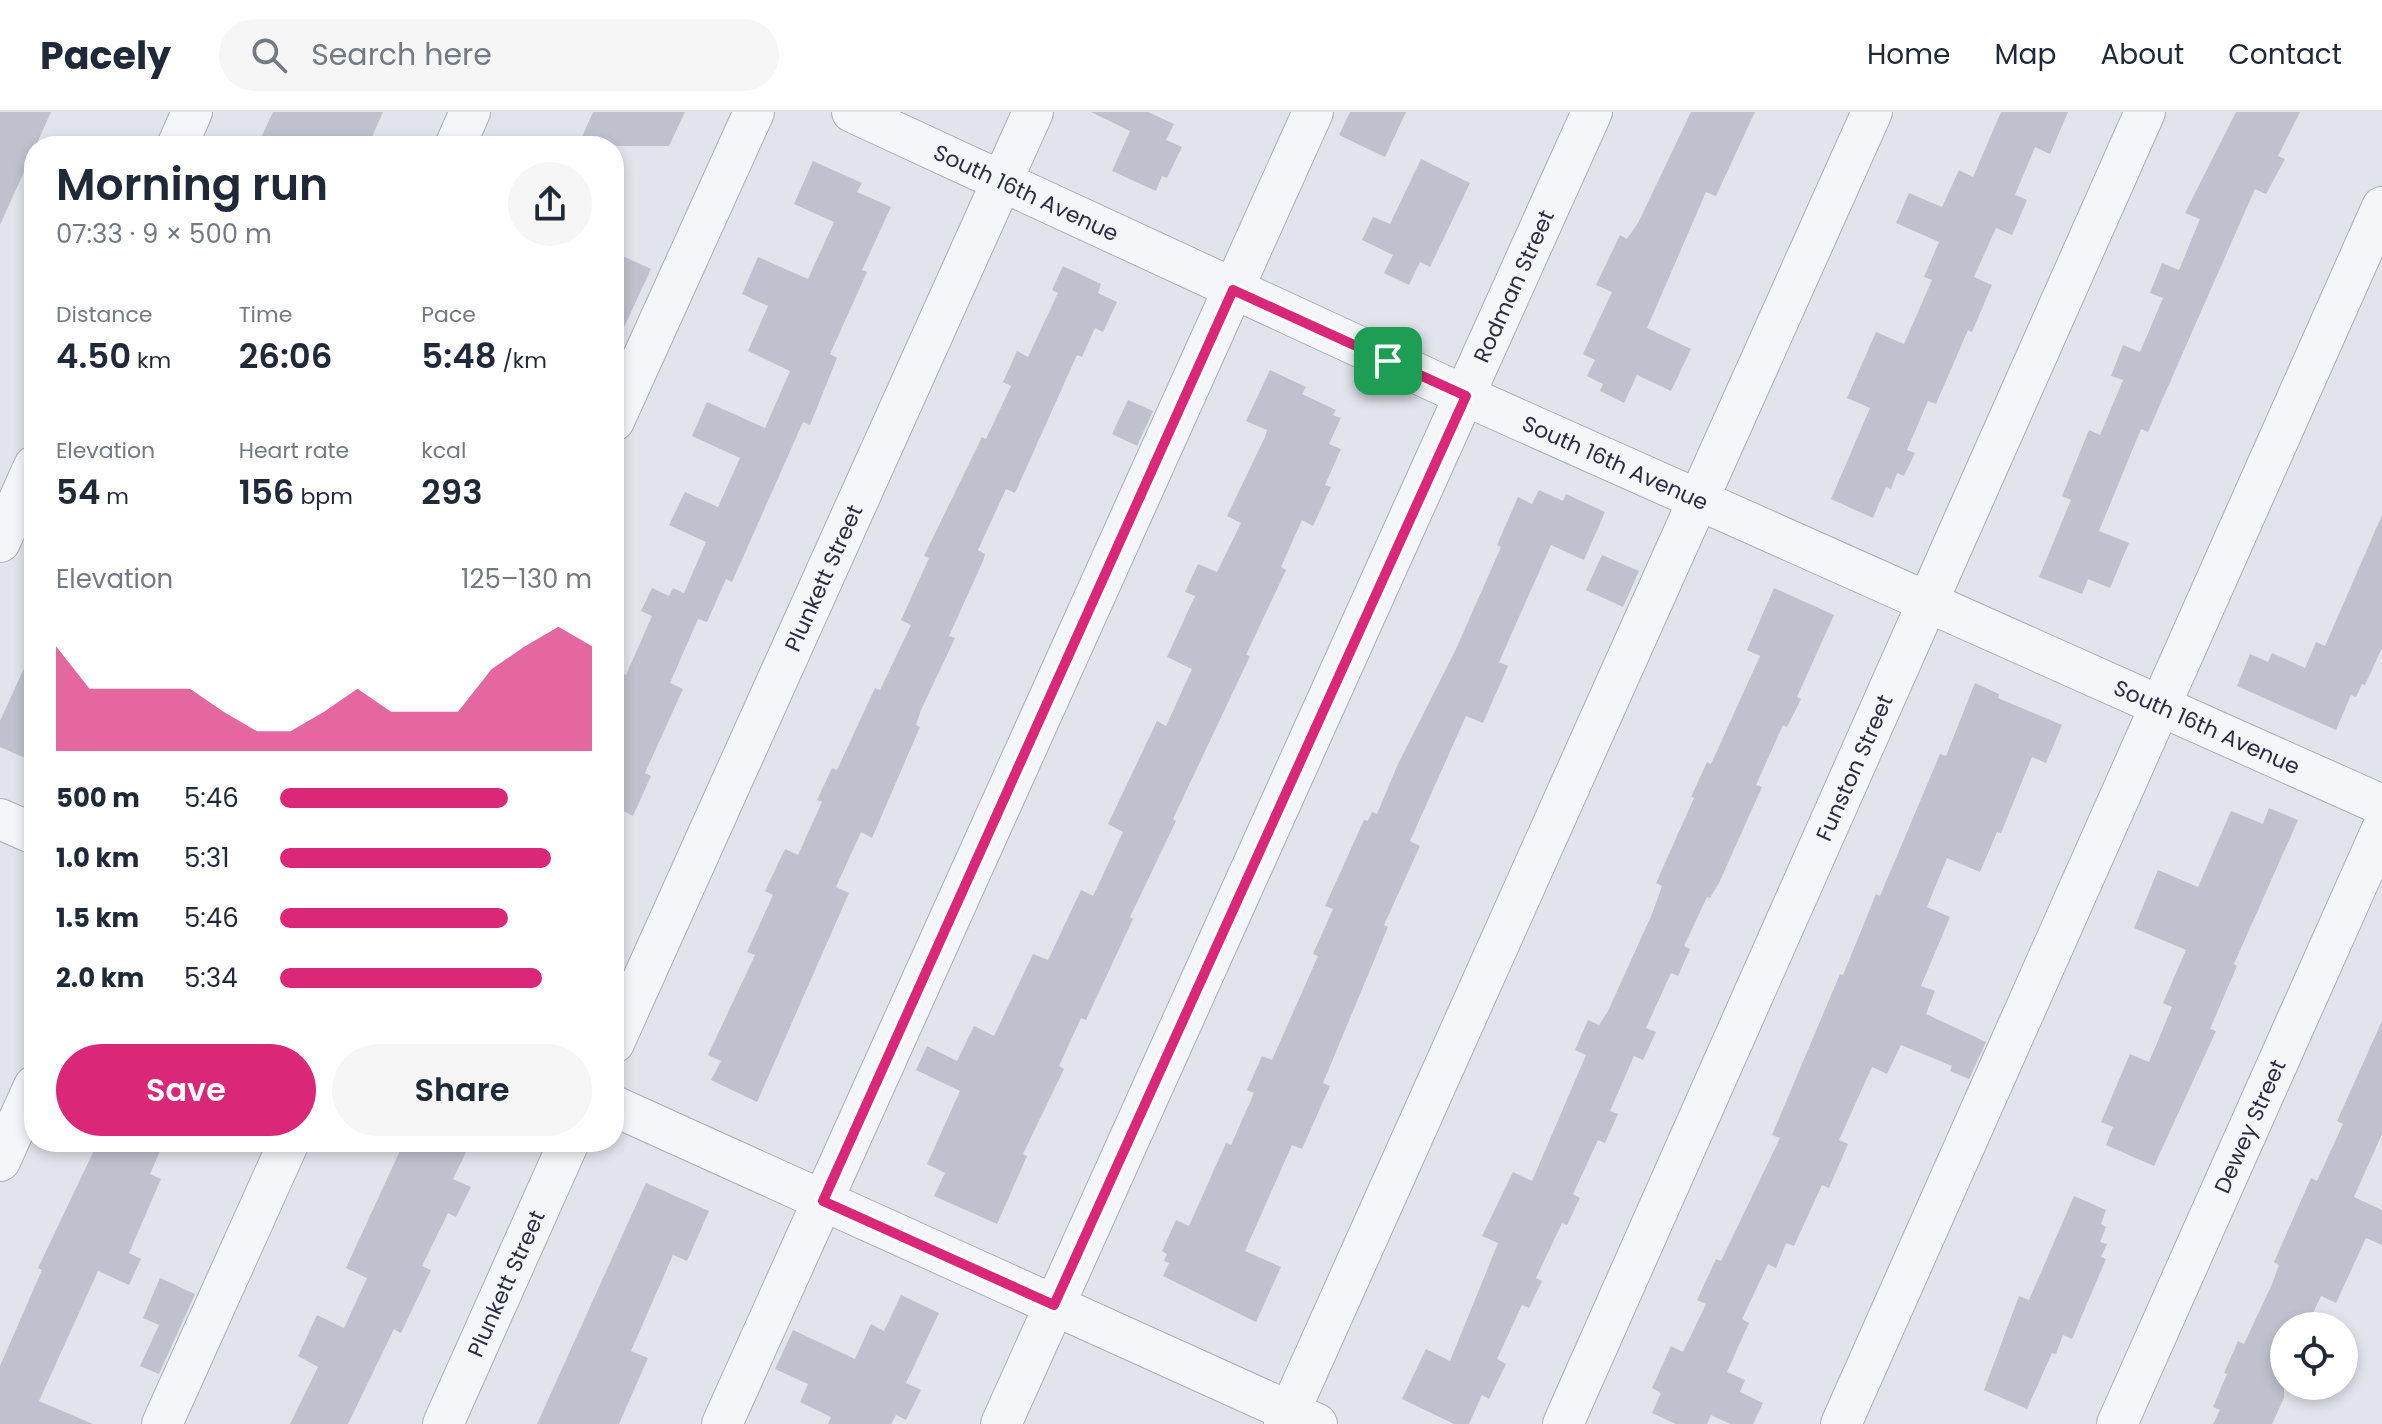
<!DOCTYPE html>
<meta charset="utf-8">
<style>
body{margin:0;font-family:Poppins,sans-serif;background:#f6f6f7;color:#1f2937;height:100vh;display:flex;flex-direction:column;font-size:30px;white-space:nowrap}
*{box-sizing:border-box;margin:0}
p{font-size:26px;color:#747a83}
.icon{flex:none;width:44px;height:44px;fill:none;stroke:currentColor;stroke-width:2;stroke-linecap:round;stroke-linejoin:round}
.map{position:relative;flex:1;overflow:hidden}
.details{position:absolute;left:24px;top:24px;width:600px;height:1016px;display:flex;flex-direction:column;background:#fff;border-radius:32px;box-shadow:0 4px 12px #0003}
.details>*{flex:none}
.tools{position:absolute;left:2270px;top:1200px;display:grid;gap:16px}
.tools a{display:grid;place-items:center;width:88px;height:88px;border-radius:50%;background:#fff;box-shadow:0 4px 12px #0003;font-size:40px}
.pin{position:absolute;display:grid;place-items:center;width:68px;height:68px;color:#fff;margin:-34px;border-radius:16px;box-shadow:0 4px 12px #0006}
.round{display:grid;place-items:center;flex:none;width:84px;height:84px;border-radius:42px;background:#f6f6f7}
.summary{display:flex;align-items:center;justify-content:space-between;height:136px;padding:0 32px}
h1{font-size:44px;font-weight:600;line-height:60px}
.metrics{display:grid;grid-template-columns:repeat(3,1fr);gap:12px;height:136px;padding:8px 32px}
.metrics div{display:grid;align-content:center}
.metrics b{font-size:34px;font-weight:600}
.metrics small{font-size:22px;font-weight:400}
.metrics p{font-size:22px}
.chart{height:224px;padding:16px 32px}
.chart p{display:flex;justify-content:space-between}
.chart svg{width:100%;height:144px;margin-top:8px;fill:#db2777;opacity:.7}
.cta{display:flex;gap:16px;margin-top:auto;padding:16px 32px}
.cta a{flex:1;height:92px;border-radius:48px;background:#db2777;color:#fff;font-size:32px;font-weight:600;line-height:92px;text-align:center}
.cta a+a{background:#f6f6f7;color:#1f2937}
ul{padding:0 32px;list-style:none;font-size:26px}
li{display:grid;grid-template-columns:128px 96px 1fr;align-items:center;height:60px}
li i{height:20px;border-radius:10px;background:#db2777}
header{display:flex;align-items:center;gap:48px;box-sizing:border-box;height:112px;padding:0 40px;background:#fff;border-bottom:2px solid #e0e1e3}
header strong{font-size:38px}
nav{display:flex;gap:44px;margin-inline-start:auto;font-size:28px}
.search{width:560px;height:72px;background:#f6f6f7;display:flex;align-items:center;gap:20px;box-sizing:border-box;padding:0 28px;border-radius:44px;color:#747a83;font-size:30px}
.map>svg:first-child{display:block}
.building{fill:#bfc1ce}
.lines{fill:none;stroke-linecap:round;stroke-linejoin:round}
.minor-casing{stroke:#abadb9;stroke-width:42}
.minor{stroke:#f5f6f9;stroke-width:40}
.route-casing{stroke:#fff;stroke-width:16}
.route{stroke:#db2777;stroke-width:10}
.labels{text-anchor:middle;stroke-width:6;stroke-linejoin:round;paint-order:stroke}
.street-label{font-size:22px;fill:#2a2d43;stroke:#f2f3f8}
</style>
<header>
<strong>Pacely</strong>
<div class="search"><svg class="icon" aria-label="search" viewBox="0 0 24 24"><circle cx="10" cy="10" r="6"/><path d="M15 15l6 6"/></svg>Search here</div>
<nav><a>Home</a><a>Map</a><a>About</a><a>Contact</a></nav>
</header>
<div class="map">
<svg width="2382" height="1312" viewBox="0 0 2382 1312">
<rect width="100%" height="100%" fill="#e2e4eb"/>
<path class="building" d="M 0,0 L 51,0 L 0,113 Z
M 273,0 L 383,0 L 368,34 L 257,34 Z
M 593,0 L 685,0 L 669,34 L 578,34 Z
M 1091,0 L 1148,0 L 1174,12 L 1166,28 L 1182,35 L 1167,66 L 1162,64 L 1156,79 L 1112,59 L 1130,19 Z
M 1350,0 L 1406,0 L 1385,45 L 1339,23 Z
M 1691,0 L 1755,0 L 1716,84 L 1706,80 L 1647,216 L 1691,237 L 1671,279 L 1637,263 L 1624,291 L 1600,279 L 1603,272 L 1587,264 L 1595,248 L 1583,242 L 1612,180 L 1596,173 L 1620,123 L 1627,127 L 1638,111 Z
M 2001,0 L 2068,0 L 2050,42 L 2035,35 L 2015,83 L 2027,88 L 2012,123 L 1996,116 L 1974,165 L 1992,173 L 1972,220 L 1968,218 L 1936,292 L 1928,289 L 1907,338 L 1915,341 L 1904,364 L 1897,361 L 1891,377 L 1886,375 L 1873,406 L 1831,387 L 1870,296 L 1847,286 L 1876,220 L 1904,232 L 1932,168 L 1924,165 L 1939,130 L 1896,111 L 1909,81 L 1942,95 L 1959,58 L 1973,65 Z
M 2236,0 L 2300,0 L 2278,44 L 2285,47 L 2266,82 L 2255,77 L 2148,320 L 2141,317 L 2099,419 L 2129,431 L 2110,476 L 2088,467 L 2082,482 L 2039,465 L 2071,388 L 2062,384 L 2089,318 L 2100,323 L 2123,268 L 2111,264 L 2123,233 L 2140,240 L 2163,186 L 2150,181 L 2162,151 L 2179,158 L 2200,107 L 2185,101 Z
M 1421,47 L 1470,71 L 1430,155 L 1420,150 L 1409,173 L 1384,161 L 1393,143 L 1362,128 L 1373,105 L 1390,112 Z
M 813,49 L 862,71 L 857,80 L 891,95 L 862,158 L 867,160 L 830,242 L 837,246 L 810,313 L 803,310 L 732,470 L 726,467 L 707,510 L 698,507 L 670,571 L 683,577 L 645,661 L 651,664 L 633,704 L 614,694 L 614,558 L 626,563 L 652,504 L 641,499 L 652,476 L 669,484 L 673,476 L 684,481 L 706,430 L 669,413 L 685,380 L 718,395 L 740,346 L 692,324 L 707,290 L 765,316 L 790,259 L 748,239 L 768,194 L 742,182 L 758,145 L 808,167 L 834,110 L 794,92 Z
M 614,140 L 651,157 L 614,237 Z
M 1063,154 L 1101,172 L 1098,181 L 1117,190 L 1103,220 L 1095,216 L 1082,245 L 1077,243 L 1015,381 L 1006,377 L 978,438 L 985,442 L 983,449 L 949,524 L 955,526 L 921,598 L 916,613 L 920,615 L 872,726 L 861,720 L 836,775 L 849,781 L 757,990 L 711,968 L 721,949 L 708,943 L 755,843 L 747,840 L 773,783 L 765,779 L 785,737 L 798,743 L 822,690 L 817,688 L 832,656 L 837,658 L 875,576 L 880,578 L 911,513 L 901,508 L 929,446 L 924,444 L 982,325 L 986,327 L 1011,274 L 1003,270 L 1017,239 L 1028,245 L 1058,181 L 1052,178 Z
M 1270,258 L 1306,275 L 1302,282 L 1336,298 L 1333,303 L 1341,306 L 1329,332 L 1341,337 L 1325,373 L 1331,375 L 1313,414 L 1302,408 L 1281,455 L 1286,458 L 1246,543 L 1250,544 L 1173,707 L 1176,709 L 1130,805 L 1133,807 L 1086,908 L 1081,906 L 1059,954 L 1064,957 L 1023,1042 L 1027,1044 L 997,1112 L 934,1084 L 945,1061 L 927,1052 L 960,979 L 916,958 L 927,934 L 957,949 L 974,914 L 994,924 L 1033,842 L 1048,848 L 1081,778 L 1093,784 L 1123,720 L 1108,712 L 1157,609 L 1166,614 L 1192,557 L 1167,545 L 1195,484 L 1185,480 L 1198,452 L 1217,460 L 1241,411 L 1227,404 L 1265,325 L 1267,318 L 1246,309 Z
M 1128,288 L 1153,299 L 1137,334 L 1112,322 Z
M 1539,378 L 1563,389 L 1566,382 L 1605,400 L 1584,448 L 1551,433 L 1499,550 L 1508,554 L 1483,611 L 1466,604 L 1410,729 L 1420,734 L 1384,813 L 1388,815 L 1323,971 L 1330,974 L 1302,1037 L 1292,1033 L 1245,1139 L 1281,1155 L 1256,1210 L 1163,1164 L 1169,1151 L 1164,1149 L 1167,1142 L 1162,1139 L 1176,1108 L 1189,1114 L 1226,1031 L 1231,1033 L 1254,981 L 1247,978 L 1262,944 L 1272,948 L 1318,844 L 1313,842 L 1333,797 L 1325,794 L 1364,708 L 1368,709 L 1372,700 L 1377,702 L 1398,652 L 1456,537 L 1501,435 L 1497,433 L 1518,385 L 1532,392 Z
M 2382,403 L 2382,536 L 2365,573 L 2362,572 L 2356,585 L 2351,583 L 2336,618 L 2237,574 L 2250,542 L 2268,550 L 2272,541 L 2305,556 L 2316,530 L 2325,534 Z
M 1602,443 L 1639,459 L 1623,495 L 1586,478 Z
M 1774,476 L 1834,503 L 1797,585 L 1801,587 L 1787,615 L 1783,613 L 1756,673 L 1762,675 L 1719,771 L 1710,786 L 1707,785 L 1684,834 L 1690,837 L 1678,864 L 1671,861 L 1646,916 L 1656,920 L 1643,948 L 1634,944 L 1610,999 L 1618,1002 L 1605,1031 L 1598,1028 L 1573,1082 L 1580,1086 L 1567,1113 L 1562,1111 L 1536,1166 L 1542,1169 L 1529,1196 L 1522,1193 L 1497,1247 L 1506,1252 L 1489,1287 L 1482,1283 L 1469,1312 L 1454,1312 L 1402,1287 L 1426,1237 L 1450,1249 L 1498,1131 L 1482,1124 L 1513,1060 L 1532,1069 L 1586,943 L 1575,938 L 1588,908 L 1599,913 L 1608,899 L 1652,802 L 1662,774 L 1656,771 L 1694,686 L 1691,685 L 1707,650 L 1711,652 L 1760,544 L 1747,538 Z
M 34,534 L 34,650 L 0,635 L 0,609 Z
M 1975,571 L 1999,582 L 1998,586 L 2062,613 L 2046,651 L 2032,645 L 2001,721 L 1997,720 L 1980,760 L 1947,746 L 1927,795 L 1950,805 L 1921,874 L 1935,879 L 1926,902 L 1986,930 L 1969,967 L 1950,959 L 1952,954 L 1901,933 L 1887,962 L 1872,955 L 1839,1028 L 1848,1032 L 1829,1076 L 1822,1073 L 1794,1134 L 1786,1131 L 1776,1156 L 1768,1152 L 1742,1207 L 1749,1211 L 1727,1260 L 1745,1268 L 1740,1280 L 1763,1291 L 1753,1312 L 1730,1312 L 1711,1303 L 1707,1312 L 1676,1312 L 1652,1301 L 1661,1281 L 1652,1276 L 1671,1234 L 1683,1240 L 1706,1192 L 1697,1188 L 1716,1147 L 1721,1149 L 1780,1026 L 1772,1023 L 1840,862 L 1843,863 L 1876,782 L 1880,784 L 1940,642 L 1946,644 Z
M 2269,696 L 2298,708 L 2234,852 L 2237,854 L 2210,917 L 2216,919 L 2154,1054 L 2106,1033 L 2113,1015 L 2101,1010 L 2130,942 L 2149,950 L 2172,895 L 2163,891 L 2186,838 L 2134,816 L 2158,758 L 2198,775 L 2231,699 L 2263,712 Z
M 2382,909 L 2382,1022 L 2354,1085 L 2382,1098 L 2382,1133 L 2366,1126 L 2336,1191 L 2321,1184 L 2307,1214 L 2284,1214 L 2284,1286 L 2272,1312 L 2213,1312 L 2220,1298 L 2213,1295 L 2227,1262 L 2224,1261 L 2238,1229 L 2244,1232 L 2272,1172 L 2279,1153 L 2274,1150 L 2311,1066 L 2317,1069 L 2343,1012 L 2337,1009 Z
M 98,1030 L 164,1030 L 150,1062 L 161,1067 L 129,1141 L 141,1147 L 129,1173 L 98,1159 L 39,1289 L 93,1312 L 0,1312 L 0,1254 L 42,1158 L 38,1156 Z
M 404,1030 L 471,1030 L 453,1067 L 471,1075 L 456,1105 L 448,1101 L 422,1154 L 431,1158 L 401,1221 L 394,1217 L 348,1312 L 290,1312 L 318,1255 L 298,1244 L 317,1203 L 344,1216 L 367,1166 L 346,1156 Z
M 646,1071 L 709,1099 L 687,1149 L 673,1143 L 631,1239 L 648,1246 L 619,1312 L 537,1312 Z
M 2074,1084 L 2106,1098 L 2101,1112 L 2106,1115 L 2100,1130 L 2107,1132 L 2101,1145 L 2106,1147 L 2072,1227 L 2063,1223 L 2056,1242 L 2052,1241 L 2027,1297 L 1984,1278 L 2019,1184 L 2029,1188 Z
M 160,1166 L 195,1182 L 159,1262 L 140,1254 L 159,1213 L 143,1206 Z
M 901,1183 L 939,1201 L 906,1271 L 921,1278 L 906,1308 L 896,1303 L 891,1312 L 828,1312 L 831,1305 L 800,1290 L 808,1272 L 775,1257 L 793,1218 L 855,1247 L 871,1212 L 884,1219 Z"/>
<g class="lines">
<g class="minor-casing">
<g id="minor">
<path id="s1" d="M 852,0 L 1466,284 L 2382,693"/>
<path d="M 177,34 L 192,0"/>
<path d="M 455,34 L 470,0"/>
<path d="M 614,309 L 754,0"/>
<path d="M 0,430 L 34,354"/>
<path d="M 0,707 L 34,722"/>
<path id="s2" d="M 614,931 L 1033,0"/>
<path d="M 614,994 L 1317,1312"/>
<path d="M 0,1049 L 34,974"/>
<path d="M 162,1312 L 289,1030"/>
<path id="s3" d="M 443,1312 L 569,1030"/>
<path d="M 722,1312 L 1313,0"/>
<path id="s4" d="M 1001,1312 L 1592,0"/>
<path d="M 1284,1312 L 1872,0"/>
<path id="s5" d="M 1563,1312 L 2145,0"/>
<path d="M 1841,1312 L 2382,95"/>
<path id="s6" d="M 2117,1312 L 2382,717"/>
</g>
</g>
<use href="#minor" class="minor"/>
</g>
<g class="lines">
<g class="route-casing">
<path id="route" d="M 1233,178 L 1466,284 L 1054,1193 L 823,1089 Z"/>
</g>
<use href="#route" class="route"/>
</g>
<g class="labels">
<g class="street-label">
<text dy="8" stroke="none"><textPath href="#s1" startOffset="192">South 16th Avenue</textPath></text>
<text dy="8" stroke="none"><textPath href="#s4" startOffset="1248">Rodman Street</textPath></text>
<text dy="8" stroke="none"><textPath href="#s1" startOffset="840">South 16th Avenue</textPath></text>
<text dy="8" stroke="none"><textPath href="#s2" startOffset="510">Plunkett Street</textPath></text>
<text dy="8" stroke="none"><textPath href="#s1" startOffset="1488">South 16th Avenue</textPath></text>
<text dy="8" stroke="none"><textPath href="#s5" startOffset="718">Funston Street</textPath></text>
<text dy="8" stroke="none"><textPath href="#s6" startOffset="326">Dewey Street</textPath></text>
<text dy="8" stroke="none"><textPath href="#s3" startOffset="154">Plunkett Street</textPath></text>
</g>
</g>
</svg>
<div class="tools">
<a><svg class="icon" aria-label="locate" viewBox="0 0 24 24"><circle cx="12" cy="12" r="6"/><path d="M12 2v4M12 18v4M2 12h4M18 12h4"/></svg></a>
</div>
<div class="pin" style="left:1388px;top:249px;background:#1e9e55"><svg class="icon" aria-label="arrive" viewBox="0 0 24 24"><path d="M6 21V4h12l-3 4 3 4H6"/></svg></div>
<section class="details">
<div class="summary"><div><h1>Morning run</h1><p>07:33 · 9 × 500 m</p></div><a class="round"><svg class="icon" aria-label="share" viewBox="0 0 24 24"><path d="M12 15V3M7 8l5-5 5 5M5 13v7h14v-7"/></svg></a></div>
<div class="metrics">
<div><p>Distance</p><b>4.50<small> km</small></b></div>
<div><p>Time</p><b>26:06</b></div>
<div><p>Pace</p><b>5:48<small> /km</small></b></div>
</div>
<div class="metrics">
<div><p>Elevation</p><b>54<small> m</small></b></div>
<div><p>Heart rate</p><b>156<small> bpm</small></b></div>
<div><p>kcal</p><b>293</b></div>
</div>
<div class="chart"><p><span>Elevation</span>125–130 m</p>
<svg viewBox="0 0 160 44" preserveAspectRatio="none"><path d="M0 44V12L10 25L20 25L30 25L40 25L50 32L60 38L70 38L80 32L90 25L100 32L110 32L120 32L130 19L140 12L150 6L160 12V44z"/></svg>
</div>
<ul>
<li><b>500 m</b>5:46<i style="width:73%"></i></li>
<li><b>1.0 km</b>5:31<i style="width:87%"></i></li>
<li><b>1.5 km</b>5:46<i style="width:73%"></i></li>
<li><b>2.0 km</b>5:34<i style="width:84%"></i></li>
</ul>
<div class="cta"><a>Save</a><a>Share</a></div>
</section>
</div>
